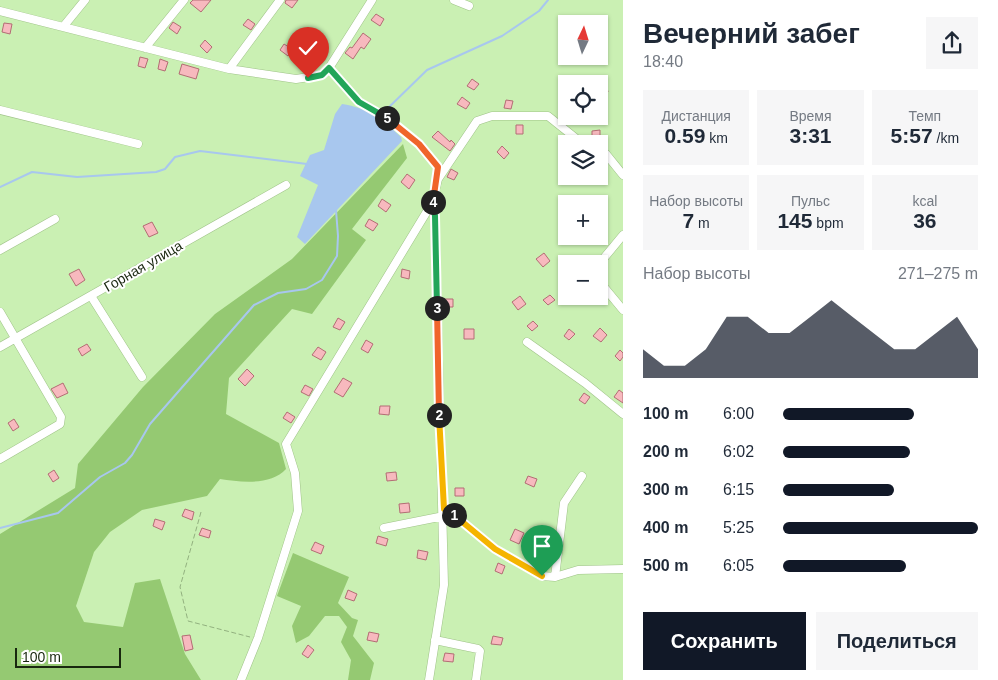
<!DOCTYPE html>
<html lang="ru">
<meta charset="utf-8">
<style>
body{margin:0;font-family:Helvetica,sans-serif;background:#f6f6f7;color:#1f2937;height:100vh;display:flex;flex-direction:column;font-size:19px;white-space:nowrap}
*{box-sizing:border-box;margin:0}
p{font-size:16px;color:#747a83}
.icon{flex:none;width:28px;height:28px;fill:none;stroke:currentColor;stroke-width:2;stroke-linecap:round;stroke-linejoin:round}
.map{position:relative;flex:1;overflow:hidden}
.drawer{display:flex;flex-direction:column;background:#fff;width:375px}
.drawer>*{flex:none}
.needle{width:32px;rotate:4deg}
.buttons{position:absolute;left:558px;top:15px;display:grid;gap:10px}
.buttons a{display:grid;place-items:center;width:50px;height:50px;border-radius:0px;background:#fff;box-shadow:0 1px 4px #0004;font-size:25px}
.scale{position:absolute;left:15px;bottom:12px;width:106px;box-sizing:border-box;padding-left:5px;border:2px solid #19270f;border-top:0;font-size:14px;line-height:18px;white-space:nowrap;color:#19270f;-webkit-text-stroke:4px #fff;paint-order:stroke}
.pin{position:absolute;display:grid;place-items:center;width:42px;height:42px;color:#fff;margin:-51px -21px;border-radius:50% 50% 50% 0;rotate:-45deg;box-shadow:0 0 5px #0007}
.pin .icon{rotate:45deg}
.km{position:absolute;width:25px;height:25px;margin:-12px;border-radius:50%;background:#222;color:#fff;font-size:14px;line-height:25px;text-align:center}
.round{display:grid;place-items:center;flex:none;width:52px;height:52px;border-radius:0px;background:#f6f6f7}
.headline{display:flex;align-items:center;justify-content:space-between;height:85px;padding:0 20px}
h1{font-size:28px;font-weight:700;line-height:38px}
.stats{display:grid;grid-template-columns:repeat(3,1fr);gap:8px;height:85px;padding:5px 20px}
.stats div{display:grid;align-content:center;border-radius:0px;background:#f6f6f7;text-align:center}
.stats b{font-size:21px;font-weight:700}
.stats small{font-size:14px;font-weight:400}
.stats p{font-size:14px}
.chart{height:140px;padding:10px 20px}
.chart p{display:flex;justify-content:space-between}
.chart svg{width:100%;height:90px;margin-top:5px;fill:#111827;opacity:.7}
.primary-button{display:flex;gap:10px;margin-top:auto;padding:10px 20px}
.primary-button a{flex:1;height:58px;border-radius:0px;background:#111827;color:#fff;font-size:20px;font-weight:700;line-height:58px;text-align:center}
.primary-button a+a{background:#f6f6f7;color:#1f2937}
ul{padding:0 20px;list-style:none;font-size:16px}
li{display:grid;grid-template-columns:80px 60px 1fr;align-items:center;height:38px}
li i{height:12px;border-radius:6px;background:#111827}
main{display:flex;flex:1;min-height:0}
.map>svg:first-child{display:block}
.green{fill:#95c972}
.water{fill:#a8c7ee}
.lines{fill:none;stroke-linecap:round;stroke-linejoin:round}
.stream{stroke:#a8c7ee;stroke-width:2}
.building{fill:#f7b9be;stroke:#b36d74}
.minor-casing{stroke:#9fc388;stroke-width:9}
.path{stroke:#92b17f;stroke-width:1;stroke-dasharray:5 2.5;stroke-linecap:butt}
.minor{stroke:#fff;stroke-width:8}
.split-1-casing{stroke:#fff;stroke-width:10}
.split-2-casing{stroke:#fff;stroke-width:10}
.split-3-casing{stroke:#fff;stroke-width:10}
.split-4-casing{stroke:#fff;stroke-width:10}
.split-5-casing{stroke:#fff;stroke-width:10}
.split-6-casing{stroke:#fff;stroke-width:10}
.split-1{stroke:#f5b400;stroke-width:6}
.split-2{stroke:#f5b400;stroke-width:6}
.split-3{stroke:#f0652b;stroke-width:6}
.split-4{stroke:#22a559;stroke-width:6}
.split-5{stroke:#f0652b;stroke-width:6}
.split-6{stroke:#22a559;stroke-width:6}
.labels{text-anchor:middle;stroke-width:4;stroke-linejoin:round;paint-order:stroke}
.street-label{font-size:14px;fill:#19270f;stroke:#fff}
</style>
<main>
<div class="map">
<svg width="623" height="680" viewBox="0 0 623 680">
<rect width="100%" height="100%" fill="#caf0b3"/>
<path class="green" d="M 403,144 L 407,158 L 352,229 L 366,240 L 312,314 L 292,309 L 229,378 L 226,414 L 279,443 L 286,469 C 271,486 240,482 220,479 L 207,496 L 142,510 L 110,532 L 94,552 L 76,606 L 84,622 L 123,627 L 135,583 L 160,579 L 185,654 L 201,680 L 0,680 L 0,534 L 75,488 L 78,464 L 143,387 L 215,314 L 292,259 Z
M 293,553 L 349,577 L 338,603 L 352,618 L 358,620 L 353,636 L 374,663 L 370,680 L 348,680 L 351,660 L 341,642 L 347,627 L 339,616 L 325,616 L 309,636 L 296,643 L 292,626 L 301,606 L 277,596 Z"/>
<path class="water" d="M 342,104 C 368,108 382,119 401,137 L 402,141 L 305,244 L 297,237 L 318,185 L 300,176 L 310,155 L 324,150 L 335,114 Z"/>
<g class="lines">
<path class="stream" d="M 385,111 L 427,70 L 502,36 L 539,11 L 548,0
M 0,187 L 32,172 L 77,177 L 156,172 L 165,169 L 175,157 L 200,151 L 307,164
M 0,528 L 58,513 L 100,477 L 125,463 L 132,455 L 150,424 L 254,305 L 278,293 L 306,289 L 322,280 L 337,256 L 338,236 L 336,210"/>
</g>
<path class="building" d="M 193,0 L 211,0 L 201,12 L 190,3 Z
M 286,0 L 298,0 L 292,8 L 285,3 Z
M 376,14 L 384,19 L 380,26 L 371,20 Z
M 248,19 L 255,24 L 251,30 L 243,25 Z
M 173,22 L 181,27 L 177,34 L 169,28 Z
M 4,23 L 12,24 L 10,34 L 2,32 Z
M 363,33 L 371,39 L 364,49 L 361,47 L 353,59 L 345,53 L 350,47 L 352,48 Z
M 205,40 L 212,47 L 207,53 L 200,46 Z
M 284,44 L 292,49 L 288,56 L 280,50 Z
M 140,57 L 148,59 L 145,68 L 138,66 Z
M 160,59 L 168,62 L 165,71 L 158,69 Z
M 182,64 L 199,69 L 196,79 L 179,74 Z
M 472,79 L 479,84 L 474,90 L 467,86 Z
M 606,84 L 608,92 L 600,94 L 599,86 Z
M 462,97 L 470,103 L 466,109 L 457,104 Z
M 506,100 L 513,101 L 511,109 L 504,108 Z
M 516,125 L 523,125 L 523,134 L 516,134 Z
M 600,130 L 600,140 L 592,140 L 592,131 Z
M 438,131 L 450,142 L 451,140 L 455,144 L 450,151 L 432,137 Z
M 502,146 L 509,153 L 504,159 L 497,152 Z
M 451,169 L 458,173 L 454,180 L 447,177 Z
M 407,174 L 415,180 L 409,189 L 401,182 Z
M 382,199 L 391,205 L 386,212 L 378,206 Z
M 369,219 L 378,224 L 373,231 L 365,226 Z
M 152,222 L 158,233 L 149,237 L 143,226 Z
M 544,253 L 550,261 L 543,267 L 536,259 Z
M 79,269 L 85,280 L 76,286 L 69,274 Z
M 402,269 L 410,271 L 409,279 L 401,277 Z
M 550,295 L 555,300 L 548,305 L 543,300 Z
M 520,296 L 526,304 L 518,310 L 512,302 Z
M 443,299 L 453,299 L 453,307 L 443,307 Z
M 338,318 L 345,322 L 340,330 L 333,327 Z
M 533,321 L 538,326 L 532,331 L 527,326 Z
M 600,328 L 607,335 L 601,342 L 593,336 Z
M 464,329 L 474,329 L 474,339 L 464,339 Z
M 569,329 L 575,334 L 569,340 L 564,336 Z
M 366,340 L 373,344 L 368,353 L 361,349 Z
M 87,344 L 91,350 L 82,356 L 78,349 Z
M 318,347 L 326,352 L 321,360 L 312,355 Z
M 620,350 L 623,353 L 623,357 L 620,361 L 615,356 Z
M 247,369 L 254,376 L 245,386 L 238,379 Z
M 343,378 L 352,383 L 343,397 L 334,392 Z
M 63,383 L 68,393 L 57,398 L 51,389 Z
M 305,385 L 313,389 L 309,396 L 301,392 Z
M 619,390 L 623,393 L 623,403 L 614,397 Z
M 584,393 L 590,397 L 585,404 L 579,400 Z
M 380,406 L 390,406 L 389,415 L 379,414 Z
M 287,412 L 295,417 L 291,423 L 283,418 Z
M 14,419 L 19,427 L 13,431 L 8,423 Z
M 54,470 L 59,478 L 53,482 L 48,474 Z
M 396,472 L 397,480 L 387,481 L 386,473 Z
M 528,476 L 537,479 L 534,487 L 525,483 Z
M 455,488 L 464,488 L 464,496 L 455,496 Z
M 409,503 L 410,512 L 400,513 L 399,504 Z
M 185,509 L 194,512 L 192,520 L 182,516 Z
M 155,519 L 165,522 L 162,530 L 153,526 Z
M 202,528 L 211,531 L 209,538 L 199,535 Z
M 515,529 L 524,533 L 519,544 L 510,540 Z
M 378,536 L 388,539 L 386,546 L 376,543 Z
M 315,542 L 324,546 L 321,554 L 311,550 Z
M 418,550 L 428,552 L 426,560 L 417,558 Z
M 498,563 L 505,566 L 502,574 L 495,571 Z
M 348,590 L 357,594 L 354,601 L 345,598 Z
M 369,632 L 379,634 L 377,642 L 367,640 Z
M 190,635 L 193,649 L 185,651 L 182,636 Z
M 493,636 L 503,638 L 501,645 L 491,644 Z
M 308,645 L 314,650 L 308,658 L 302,654 Z
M 445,653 L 454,654 L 453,662 L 443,661 Z"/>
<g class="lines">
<g class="minor-casing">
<path id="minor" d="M 454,0 L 469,6
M 0,11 L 229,69 L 296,79 L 322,75 L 329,68 L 372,0
M 63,27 L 85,0
M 145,48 L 184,0
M 329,68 L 359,102 L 387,118 L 419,144 L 438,167 L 438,179
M 229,69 L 280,0
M 0,110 L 138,144
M 599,151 L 606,154 L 623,175
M 0,250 L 55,219
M 599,264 L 623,235
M 599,281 L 623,310
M 91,296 L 142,377
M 0,312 L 61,417 L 60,424 L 0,459
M 527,342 L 585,383 L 623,414
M 0,347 L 286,185
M 444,509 L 457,517 L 495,549 L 542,576 L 555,577 L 578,570 L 623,569
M 384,528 L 444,516
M 555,577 L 564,503 L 582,476
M 435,640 L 478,649 L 480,651 L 476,680
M 241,680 L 258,638 L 298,511 L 295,473 L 286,444 L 432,203 L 438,179 L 477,121 L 492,116 L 548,116 L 583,144
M 429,680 L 444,585 L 435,216 L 432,203"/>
</g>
<path class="path" d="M 201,512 L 180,587 L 188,621 L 250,637"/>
<use href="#minor" class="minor"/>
</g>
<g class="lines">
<g class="split-1-casing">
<path id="split-1" d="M 454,515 L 495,549 L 542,576"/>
</g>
<g class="split-2-casing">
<path id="split-2" d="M 439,415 L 444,509 L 454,515"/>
</g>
<g class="split-3-casing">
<path id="split-3" d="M 437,308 L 439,415"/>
</g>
<g class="split-4-casing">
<path id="split-4" d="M 433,202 L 435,216 L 437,308"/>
</g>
<g class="split-5-casing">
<path id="split-5" d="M 387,118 L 419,144 L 438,167 L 433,202"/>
</g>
<g class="split-6-casing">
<path id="split-6" d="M 308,78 L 322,75 L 329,68 L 359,102 L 387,118"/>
</g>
<use href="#split-1" class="split-1"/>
<use href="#split-2" class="split-2"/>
<use href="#split-3" class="split-3"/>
<use href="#split-4" class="split-4"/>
<use href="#split-5" class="split-5"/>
<use href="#split-6" class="split-6"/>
</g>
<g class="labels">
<g class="street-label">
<text transform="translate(143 266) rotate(-30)" y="5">Горная улица</text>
</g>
</g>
</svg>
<div class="buttons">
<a><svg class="needle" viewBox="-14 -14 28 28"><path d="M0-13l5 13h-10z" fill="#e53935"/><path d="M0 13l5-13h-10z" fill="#747a83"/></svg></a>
<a><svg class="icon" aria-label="locate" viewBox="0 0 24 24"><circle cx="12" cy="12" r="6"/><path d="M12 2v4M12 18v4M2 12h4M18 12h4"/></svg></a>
<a><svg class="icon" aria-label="layers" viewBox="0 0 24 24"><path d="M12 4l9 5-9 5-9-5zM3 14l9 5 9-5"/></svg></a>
<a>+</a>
<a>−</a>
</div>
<div class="scale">100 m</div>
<div class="pin" style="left:542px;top:576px;background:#1e9e55"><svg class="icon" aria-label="arrive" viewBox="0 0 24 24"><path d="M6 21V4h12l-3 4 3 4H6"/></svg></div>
<div class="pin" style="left:308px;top:78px;background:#d93025"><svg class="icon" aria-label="check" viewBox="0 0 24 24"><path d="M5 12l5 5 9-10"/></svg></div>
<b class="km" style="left:454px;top:515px">1</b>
<b class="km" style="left:439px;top:415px">2</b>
<b class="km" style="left:437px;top:308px">3</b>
<b class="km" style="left:433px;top:202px">4</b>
<b class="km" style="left:387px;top:118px">5</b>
</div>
<section class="drawer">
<div class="headline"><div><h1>Вечерний забег</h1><p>18:40</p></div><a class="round"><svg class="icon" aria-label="share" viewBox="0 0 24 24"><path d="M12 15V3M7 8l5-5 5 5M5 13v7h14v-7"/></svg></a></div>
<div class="stats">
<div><p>Дистанция</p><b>0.59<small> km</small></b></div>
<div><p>Время</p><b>3:31</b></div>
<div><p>Темп</p><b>5:57<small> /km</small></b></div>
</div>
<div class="stats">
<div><p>Набор высоты</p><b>7<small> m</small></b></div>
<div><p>Пульс</p><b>145<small> bpm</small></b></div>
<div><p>kcal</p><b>36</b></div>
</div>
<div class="chart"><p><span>Набор высоты</span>271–275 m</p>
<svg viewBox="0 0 160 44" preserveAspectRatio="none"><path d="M0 44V30L10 38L20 38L30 30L40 14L50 14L60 22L70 22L80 14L90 6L100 14L110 22L120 30L130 30L140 22L150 14L160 30V44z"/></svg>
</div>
<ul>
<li><b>100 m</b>6:00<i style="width:67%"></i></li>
<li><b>200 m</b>6:02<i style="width:65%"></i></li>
<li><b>300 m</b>6:15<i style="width:57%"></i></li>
<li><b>400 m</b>5:25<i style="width:100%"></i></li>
<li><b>500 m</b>6:05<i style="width:63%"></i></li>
</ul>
<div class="primary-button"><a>Сохранить</a><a>Поделиться</a></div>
</section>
</main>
